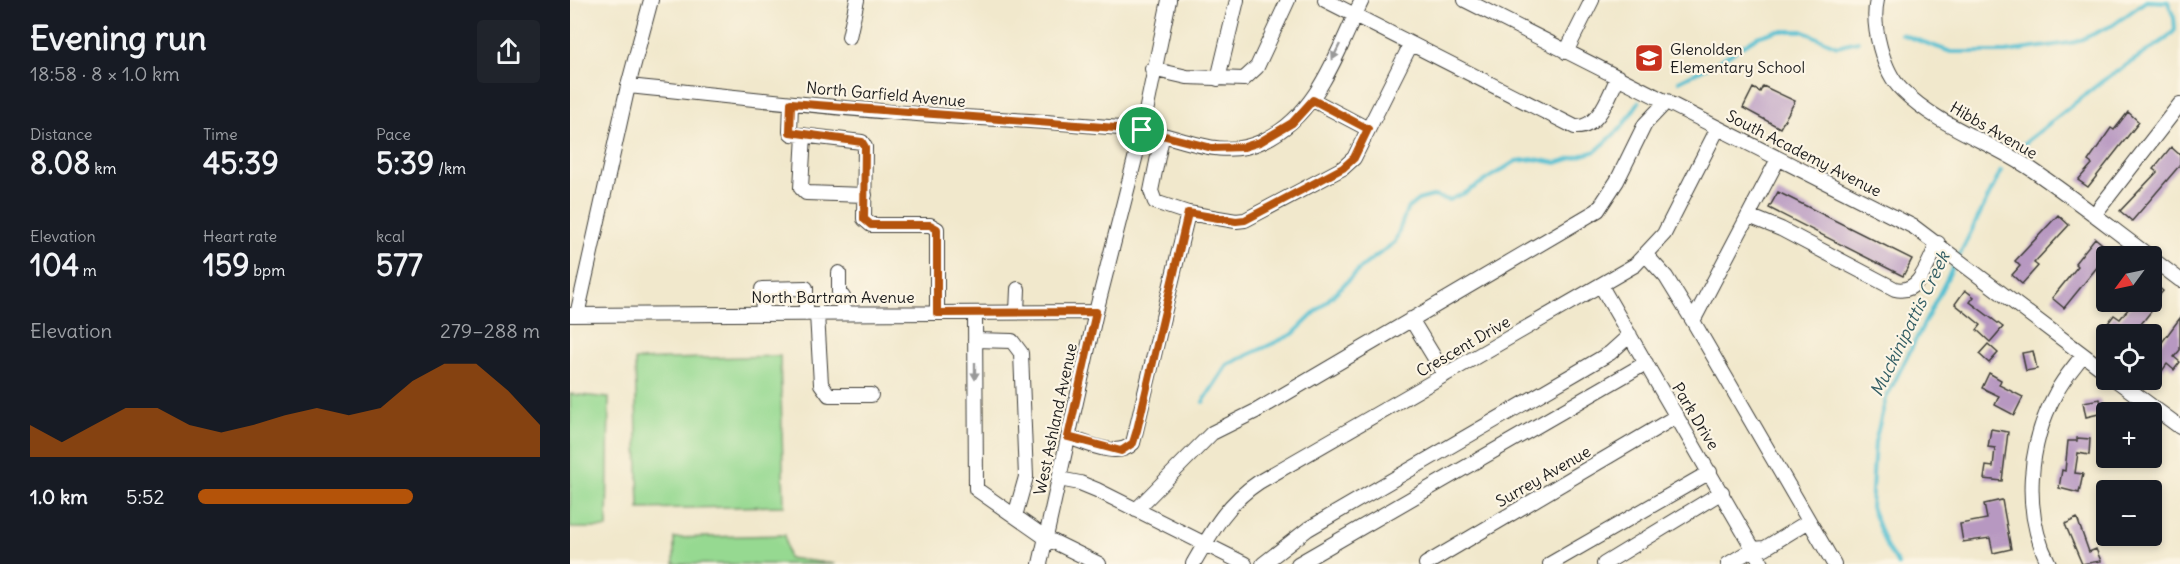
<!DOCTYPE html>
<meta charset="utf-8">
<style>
body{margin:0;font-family:Delius,sans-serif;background:#20242c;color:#f1f3f6;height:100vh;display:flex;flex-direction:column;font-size:22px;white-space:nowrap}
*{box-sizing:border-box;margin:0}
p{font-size:20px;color:#9ea1a6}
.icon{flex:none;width:33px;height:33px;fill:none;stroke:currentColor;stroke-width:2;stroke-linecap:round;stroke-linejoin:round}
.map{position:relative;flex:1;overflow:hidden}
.sheet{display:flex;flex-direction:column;background:#171b24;width:570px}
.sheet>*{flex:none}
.needle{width:39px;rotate:237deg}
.tools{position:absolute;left:1526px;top:246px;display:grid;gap:12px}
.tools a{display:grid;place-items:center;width:66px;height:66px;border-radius:6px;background:#171b24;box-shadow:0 3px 9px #0003;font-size:30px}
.pin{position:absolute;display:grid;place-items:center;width:51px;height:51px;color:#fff;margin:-26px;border:3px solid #fff;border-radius:50%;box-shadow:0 2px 6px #0007}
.round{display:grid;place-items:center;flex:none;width:63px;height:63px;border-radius:6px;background:#20242c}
.headline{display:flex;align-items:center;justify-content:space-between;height:102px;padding:0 30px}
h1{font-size:33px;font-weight:700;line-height:45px}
.figures{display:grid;grid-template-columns:repeat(3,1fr);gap:9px;height:102px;padding:6px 30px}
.figures div{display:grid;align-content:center}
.figures b{font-size:30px;font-weight:700}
.figures small{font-size:16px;font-weight:400}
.figures p{font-size:16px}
.chart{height:168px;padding:12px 30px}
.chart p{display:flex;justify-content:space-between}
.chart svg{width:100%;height:108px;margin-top:6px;fill:#b45309;opacity:.7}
ul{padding:0 30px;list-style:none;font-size:20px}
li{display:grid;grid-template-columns:96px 72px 1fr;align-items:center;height:45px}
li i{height:15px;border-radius:8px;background:#b45309}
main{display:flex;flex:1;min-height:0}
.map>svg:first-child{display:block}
.green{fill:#96d991;stroke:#597a56;stroke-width:1.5}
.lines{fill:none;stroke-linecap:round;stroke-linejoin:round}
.stream{stroke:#56c0d1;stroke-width:4}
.building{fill:#b798c1}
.minor-casing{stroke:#3c3b36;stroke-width:16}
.minor{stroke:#fff;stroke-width:14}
.oneway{fill:#999}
.route-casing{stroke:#fff;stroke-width:12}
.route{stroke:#b45309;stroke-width:8}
.labels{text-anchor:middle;stroke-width:4.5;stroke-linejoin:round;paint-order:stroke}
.poi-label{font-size:16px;fill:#1c1c1c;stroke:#fcf5e5;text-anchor:start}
.street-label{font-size:16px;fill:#1c1c1c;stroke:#fcf5e5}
.water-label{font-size:18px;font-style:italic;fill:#335e64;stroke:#fcf5e5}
</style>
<main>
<section class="sheet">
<div class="headline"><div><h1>Evening run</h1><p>18:58 · 8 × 1.0 km</p></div><a class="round"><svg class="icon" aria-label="share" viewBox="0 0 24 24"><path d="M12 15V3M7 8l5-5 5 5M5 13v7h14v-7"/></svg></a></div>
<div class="figures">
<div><p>Distance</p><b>8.08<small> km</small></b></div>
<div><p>Time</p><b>45:39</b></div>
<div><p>Pace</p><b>5:39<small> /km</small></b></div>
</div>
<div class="figures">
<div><p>Elevation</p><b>104<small> m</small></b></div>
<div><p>Heart rate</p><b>159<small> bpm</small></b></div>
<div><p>kcal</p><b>577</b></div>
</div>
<div class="chart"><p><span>Elevation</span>279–288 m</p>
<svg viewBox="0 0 160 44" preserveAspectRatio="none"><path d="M0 44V31L10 38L20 31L30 24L40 24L50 31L60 34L70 31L80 27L90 24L100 27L110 24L120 13L130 6L140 6L150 17L160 31V44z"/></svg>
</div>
<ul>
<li><b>1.0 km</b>5:52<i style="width:63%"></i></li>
</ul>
</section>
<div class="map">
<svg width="1610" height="564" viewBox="0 0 1610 564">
<rect width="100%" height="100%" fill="#fcf5e5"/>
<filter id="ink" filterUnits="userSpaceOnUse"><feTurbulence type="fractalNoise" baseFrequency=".0167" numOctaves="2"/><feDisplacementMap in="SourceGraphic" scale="12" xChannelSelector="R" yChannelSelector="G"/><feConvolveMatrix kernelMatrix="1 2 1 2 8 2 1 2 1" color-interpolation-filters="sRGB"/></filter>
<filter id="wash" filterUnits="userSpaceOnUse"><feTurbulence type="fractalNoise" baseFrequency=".008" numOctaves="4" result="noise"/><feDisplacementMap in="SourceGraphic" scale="24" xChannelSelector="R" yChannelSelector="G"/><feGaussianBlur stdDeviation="1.35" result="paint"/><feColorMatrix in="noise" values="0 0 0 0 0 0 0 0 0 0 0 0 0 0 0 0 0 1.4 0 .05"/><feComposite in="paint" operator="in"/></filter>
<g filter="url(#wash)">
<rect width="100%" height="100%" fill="#f1e8cc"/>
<path class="green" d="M 210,356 L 214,506 L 69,509 L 65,360 Z
M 0,394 L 39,398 L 37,528 L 0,528 Z
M 215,535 L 218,558 L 265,564 L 104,564 L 104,538 Z"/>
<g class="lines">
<path class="stream" d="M 1331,34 L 1381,52 L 1436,52 L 1506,42 L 1543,25 L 1576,1 L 1598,2
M 1109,81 L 1149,61 L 1187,37 L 1206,31 L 1232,31 L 1267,46 L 1288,41
M 1450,147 L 1531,82 L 1596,39 L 1605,30 L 1604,18 L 1598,2
M 1389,256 L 1431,171
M 633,402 L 657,365 L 723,334 L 793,266 L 825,242 L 837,209 L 848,200 L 863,196 L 879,200 L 895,193 L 946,161 L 965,159 L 986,163 L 1026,151 L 1052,127 L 1069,102
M 1328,564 L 1317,548 L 1301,507 L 1305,442 L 1316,398 L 1385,263"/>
</g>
<g id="blocks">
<path class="building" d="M 1193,86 L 1225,101 L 1210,128 L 1173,108 L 1183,88 L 1190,92 Z
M 1558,112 L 1569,122 L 1518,187 L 1508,180 L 1522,164 L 1518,161 L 1541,128 L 1544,130 Z
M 1601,147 L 1610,155 L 1610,165 L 1562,221 L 1550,211 L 1587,172 L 1583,169 Z
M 1208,192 L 1342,259 L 1333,276 L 1199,208 Z
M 1488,215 L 1499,225 L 1464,263 L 1468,266 L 1452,284 L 1442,275 L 1450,266 L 1445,261 Z
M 1525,238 L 1536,247 L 1532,251 L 1537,255 L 1494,308 L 1482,298 L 1508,266 L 1505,263 Z
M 1581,281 L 1593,291 L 1580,306 L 1583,309 L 1563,334 L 1537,334 L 1543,327 L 1538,323 L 1544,315 L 1550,319 L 1564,302 L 1581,302 Z
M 1395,290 L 1404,297 L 1400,302 L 1433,327 L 1420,342 L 1407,330 L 1411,325 L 1385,304 Z
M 1610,318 L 1610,350 L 1604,357 L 1610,362 L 1604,370 L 1597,364 L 1581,386 L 1581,357 Z
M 1418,344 L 1428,353 L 1419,363 L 1409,354 Z
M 1463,351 L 1467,369 L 1456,371 L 1452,353 Z
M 1419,373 L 1431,380 L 1429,385 L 1453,397 L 1444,415 L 1425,405 L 1429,396 L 1412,388 Z
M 1530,399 L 1533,413 L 1516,417 L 1513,402 Z
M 1421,429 L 1438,432 L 1432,481 L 1414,479 L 1416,466 L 1423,467 L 1425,448 L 1418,447 Z
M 1507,438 L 1520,439 L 1519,455 L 1508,453 L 1505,473 L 1513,474 L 1509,493 L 1489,488 L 1492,470 L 1495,471 L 1498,441 L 1507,441 Z
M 1432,500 L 1441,549 L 1423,553 L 1420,538 L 1393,542 L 1390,524 L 1417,519 L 1414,504 Z
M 1507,518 L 1519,552 L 1526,549 L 1531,561 L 1512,564 L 1495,524 Z"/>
</g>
</g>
<g filter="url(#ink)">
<use href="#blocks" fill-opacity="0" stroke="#3c3b36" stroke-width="1.5"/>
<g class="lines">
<g class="minor-casing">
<path id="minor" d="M 755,0 L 1005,127 C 1029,129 1039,95 1048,77
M 895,0 L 1344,227 L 1536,372
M 1307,0 C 1301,25 1313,72 1332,90 C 1368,126 1419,141 1461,169 C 1501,196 1540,227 1579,256
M 279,37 L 287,0
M 996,52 L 1022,0
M 582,69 L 617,77 L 674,79 L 687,67 L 718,0
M 648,79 L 667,0
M 58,86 C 150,95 242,106 334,113 C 412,119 491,121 569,130 C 610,135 649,162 693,141 C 748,115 767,52 792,0
M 743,100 L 798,129
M 221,103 L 220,132 L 222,134 L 292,142 L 295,147 L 294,219 L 301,225 L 360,225 L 367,229 L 367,313
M 234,135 L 231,188 L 236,193 L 295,195
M 592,137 L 581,191 L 585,202 L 618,213 L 666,221 L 675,220 L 773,168 L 784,158 L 841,44
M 1524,215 L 1610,104
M 1179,216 L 1211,229 L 1325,289 C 1350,295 1358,262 1368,243
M 1076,255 L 1096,277 L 1123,321 L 1264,564
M 1581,258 L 1610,280
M 269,273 L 269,293 L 273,297 L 273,313
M 1031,286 L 1192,564
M 447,312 L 448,289
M 405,313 L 406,489 L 476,538 L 529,564
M 193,314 L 192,289 L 236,288 L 236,314
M 247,314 L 251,384 L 259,395 L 301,395
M 0,315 L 526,312
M 7,315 L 58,86 L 81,0
M 841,319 L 875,375
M 1123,321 L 1208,159
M 405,340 L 442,341 L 451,353 L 456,477 L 445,516
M 1546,380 L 1610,427
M 498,437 C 517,443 547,459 563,443 L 618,213
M 489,479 L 510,483 L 527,490 L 675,564
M 566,510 L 642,433 L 686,411 L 1028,210 L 1047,181 L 1075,124 L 1097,101
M 470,564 L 526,312 L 572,131 L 599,0
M 623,564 C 642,531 657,503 689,482 L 1065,265 L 1094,234 L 1148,128
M 693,564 L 738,529 L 1006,373 L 1040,353 L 1060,335
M 728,564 L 1076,363
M 856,564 L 1107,416
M 980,564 L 1140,472
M 1034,564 L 1152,492
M 1158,564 L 1183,549 L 1195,548 L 1239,521
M 1479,564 C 1452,512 1458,444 1486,393 C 1493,379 1504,367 1513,355"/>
</g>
<use href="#minor" class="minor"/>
</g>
<defs><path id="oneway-solid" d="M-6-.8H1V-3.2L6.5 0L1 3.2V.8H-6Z" transform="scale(1.5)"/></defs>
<g class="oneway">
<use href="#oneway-solid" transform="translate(766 52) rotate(116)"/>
<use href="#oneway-solid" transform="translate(405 371) rotate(90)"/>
</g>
</g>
<g class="lines" filter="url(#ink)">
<g class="route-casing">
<path id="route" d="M 743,100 L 798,129 L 784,158 L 773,168 L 675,220 L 666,221 L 618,213 L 567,430 L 563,443 L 551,451 L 498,437 L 526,312 L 367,313 L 367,229 L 360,225 L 301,225 L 294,219 L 295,147 L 292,142 L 220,132 L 221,103 L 572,130 L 642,148 L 674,147 L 690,142 L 722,123 Z"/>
</g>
<use href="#route" class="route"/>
</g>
<defs>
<g id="school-square" transform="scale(1.5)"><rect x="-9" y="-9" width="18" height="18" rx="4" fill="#c8321e" stroke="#fcf5e5"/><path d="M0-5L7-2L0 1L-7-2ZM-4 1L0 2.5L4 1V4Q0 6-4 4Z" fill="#fff"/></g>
</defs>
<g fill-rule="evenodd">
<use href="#school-square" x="1079" y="58"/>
</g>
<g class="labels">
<g class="poi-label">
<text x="1100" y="55">Glenolden<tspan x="1100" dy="18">Elementary School</tspan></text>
</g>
<g class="street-label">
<text transform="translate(316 94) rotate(5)" y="6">North Garfield Avenue</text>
<text transform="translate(1424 130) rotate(30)" y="6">Hibbs Avenue</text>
<text transform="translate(1234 153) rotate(27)" y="6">South Academy Avenue</text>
<text x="263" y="303">North Bartram Avenue</text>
<text transform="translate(893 346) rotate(-30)" y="6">Crescent Drive</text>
<text transform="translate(1126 416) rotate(59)" y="6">Park Drive</text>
<text transform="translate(485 419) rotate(-78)" y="6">West Ashland Avenue</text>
<text transform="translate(973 476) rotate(-30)" y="6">Surrey Avenue</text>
</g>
<g class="water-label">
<text transform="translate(1340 324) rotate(-64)" y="6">Muckinipattis Creek</text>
</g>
</g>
</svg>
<div class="tools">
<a><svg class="needle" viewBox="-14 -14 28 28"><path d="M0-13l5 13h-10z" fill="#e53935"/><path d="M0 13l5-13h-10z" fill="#9ea1a6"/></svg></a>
<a><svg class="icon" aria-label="locate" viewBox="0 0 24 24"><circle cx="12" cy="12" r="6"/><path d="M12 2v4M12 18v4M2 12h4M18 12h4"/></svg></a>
<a>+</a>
<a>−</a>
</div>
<div class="pin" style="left:572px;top:130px;background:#1e9e55"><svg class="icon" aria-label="arrive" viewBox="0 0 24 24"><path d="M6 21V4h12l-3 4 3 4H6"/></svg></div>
</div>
</main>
